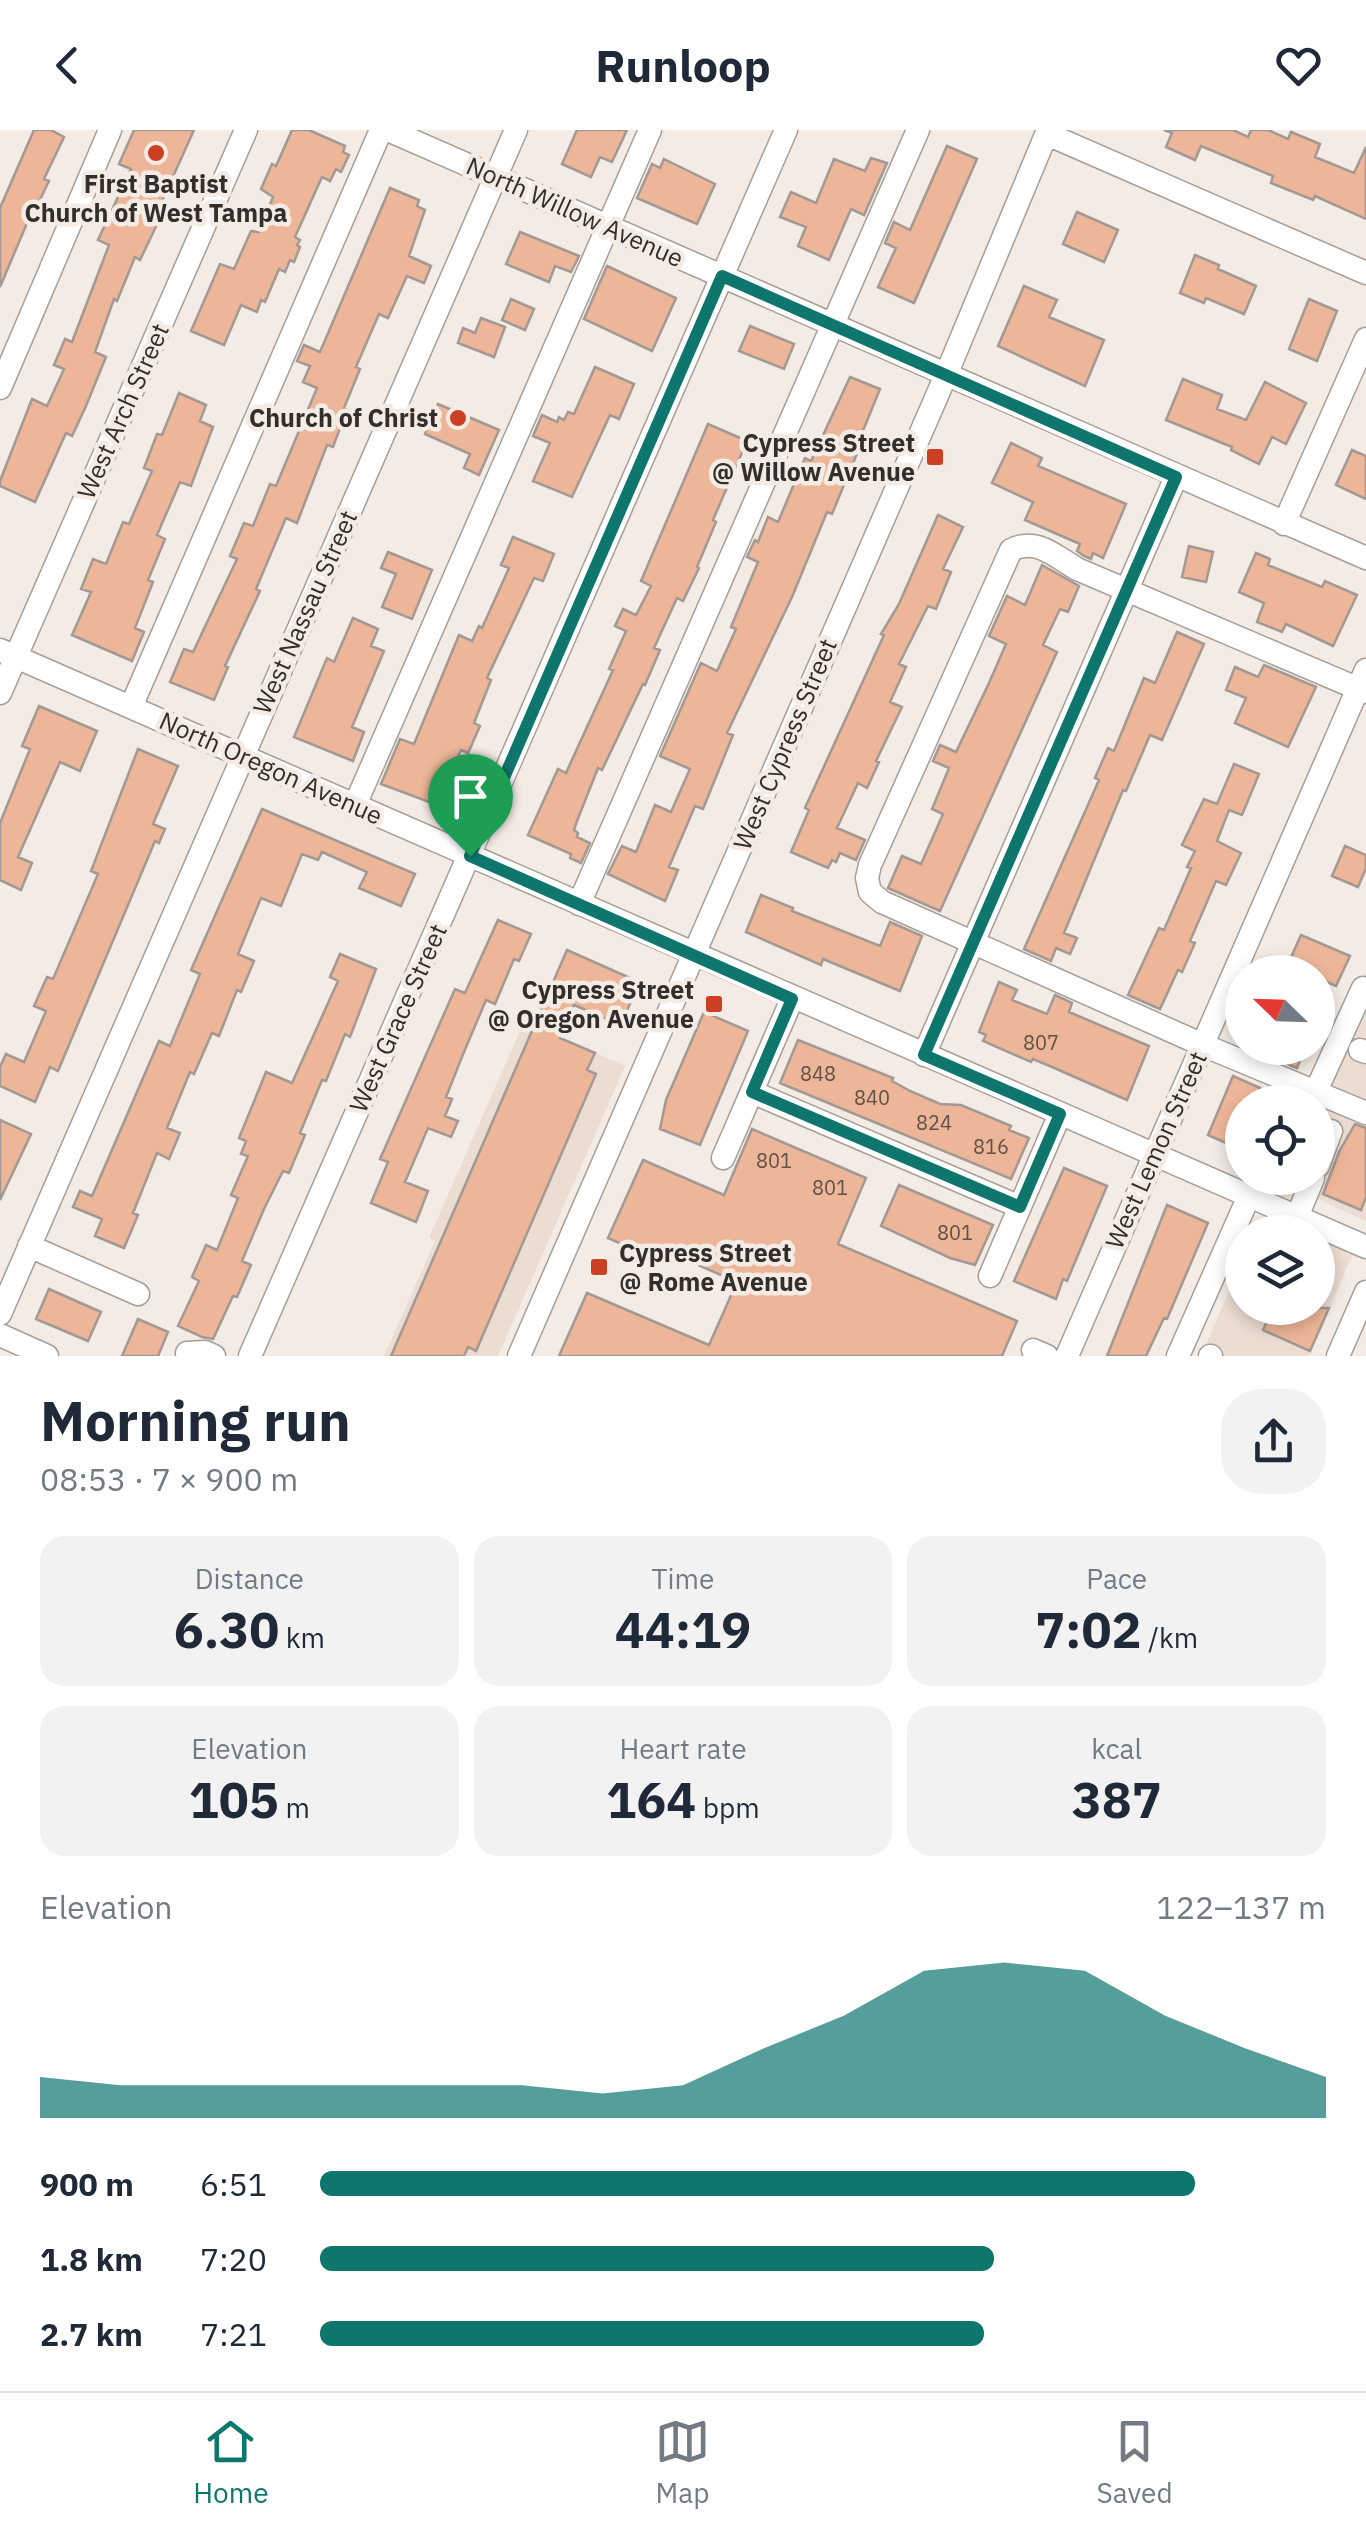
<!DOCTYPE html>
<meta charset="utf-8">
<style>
body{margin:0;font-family:"IBM Plex Sans",sans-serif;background:#f2f2f3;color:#1f2937;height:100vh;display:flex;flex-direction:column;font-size:38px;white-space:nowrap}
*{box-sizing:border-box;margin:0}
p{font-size:32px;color:#747a83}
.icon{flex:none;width:55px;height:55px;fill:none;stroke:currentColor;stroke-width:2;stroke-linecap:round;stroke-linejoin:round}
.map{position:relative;height:1226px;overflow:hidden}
.panel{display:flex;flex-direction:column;background:#fff;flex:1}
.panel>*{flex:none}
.needle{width:65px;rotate:293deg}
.fabs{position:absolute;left:1225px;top:825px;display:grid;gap:20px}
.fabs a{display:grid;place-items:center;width:110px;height:110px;border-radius:50%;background:#fff;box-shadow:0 5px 15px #0003;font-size:50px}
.pin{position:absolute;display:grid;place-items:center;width:85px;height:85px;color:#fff;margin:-102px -42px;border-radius:50% 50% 50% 0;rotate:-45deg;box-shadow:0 0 10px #0007}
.pin .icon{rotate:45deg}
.round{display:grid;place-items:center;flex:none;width:105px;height:105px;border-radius:40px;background:#f2f2f3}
.head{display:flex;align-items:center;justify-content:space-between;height:170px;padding:0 40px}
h1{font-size:55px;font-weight:800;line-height:75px}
.figures{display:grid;grid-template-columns:repeat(3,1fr);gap:15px;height:170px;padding:10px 40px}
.figures div{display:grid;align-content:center;border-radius:25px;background:#f2f2f3;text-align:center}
.figures b{font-size:50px;font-weight:800}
.figures small{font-size:28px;font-weight:400}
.figures p{font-size:28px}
.chart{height:280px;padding:20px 40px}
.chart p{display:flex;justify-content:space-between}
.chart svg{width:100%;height:180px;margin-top:10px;fill:#0f766e;opacity:.7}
ul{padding:0 40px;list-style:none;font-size:32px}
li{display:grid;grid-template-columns:160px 120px 1fr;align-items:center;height:75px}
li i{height:25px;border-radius:12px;background:#0f766e}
header{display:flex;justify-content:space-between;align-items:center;height:130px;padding:0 40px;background:#fff;font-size:45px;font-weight:800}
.tabs{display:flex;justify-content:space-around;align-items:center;height:140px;border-top:2px solid #e0e1e3;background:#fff;font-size:28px;color:#747a83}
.tabs a{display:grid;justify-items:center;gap:5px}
.tabs .on{color:#0f766e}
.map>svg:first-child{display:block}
.built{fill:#ecddd2}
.building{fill:#eeb698;stroke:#a29994;stroke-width:2.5}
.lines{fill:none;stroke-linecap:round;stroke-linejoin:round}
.minor-casing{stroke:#a69e97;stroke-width:25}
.minor{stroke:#fff;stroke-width:22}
.route-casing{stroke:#fff;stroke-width:20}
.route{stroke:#0f766e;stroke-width:12}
.poi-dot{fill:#cb4024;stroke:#f4ebe4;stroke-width:4}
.labels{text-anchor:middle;stroke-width:9;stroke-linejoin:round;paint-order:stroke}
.number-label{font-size:20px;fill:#605046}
.poi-label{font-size:25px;font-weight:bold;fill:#312e2b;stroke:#f4ebe4;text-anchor:end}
.street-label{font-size:25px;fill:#312e2b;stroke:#f4ebe4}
</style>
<header><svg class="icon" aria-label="back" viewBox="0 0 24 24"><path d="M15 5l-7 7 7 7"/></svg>Runloop<svg class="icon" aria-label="heart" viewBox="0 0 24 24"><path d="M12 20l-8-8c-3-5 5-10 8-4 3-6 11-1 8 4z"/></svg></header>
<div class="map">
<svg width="1366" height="1226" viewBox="0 0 1366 1226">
<rect width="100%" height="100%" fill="#f4ebe4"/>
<path class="built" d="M 1366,864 L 1366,1091 L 1283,1053 L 1285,1048 L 1318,1048 L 1318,972 Z
M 524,892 L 625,936 L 498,1226 L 384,1226 L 435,1111 L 429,1108 Z
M 1318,1109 L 1353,1124 L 1308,1226 L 1201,1226 L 1242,1131 L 1242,1178 L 1318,1178 Z"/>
<path class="building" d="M 34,0 L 51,0 L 64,7 L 44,49 L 49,51 L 35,80 L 33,79 L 0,157 L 0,78 Z
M 134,0 L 194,0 L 158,80 L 163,82 L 140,130 L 135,127 L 117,171 L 114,169 L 95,222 L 106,227 L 86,276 L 72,306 L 66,303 L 35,372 L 0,356 L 0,351 L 32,269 L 47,276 L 64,239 L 54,235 L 65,209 L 72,212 L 109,115 L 98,110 L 131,39 L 119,34 Z
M 292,0 L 309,0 L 345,16 L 343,22 L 349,25 L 341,42 L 336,39 L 330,51 L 322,47 L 295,107 L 300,110 L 297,115 L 300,117 L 294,132 L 290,130 L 285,142 L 279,139 L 265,172 L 261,170 L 257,182 L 241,175 L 224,215 L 191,201 L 220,134 L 234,139 L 251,101 L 259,102 L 273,67 L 261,59 L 272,34 L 276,36 Z
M 577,0 L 627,0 L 612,32 L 600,27 L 591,47 L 562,34 Z
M 1164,0 L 1233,0 L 1248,7 L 1251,0 L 1268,0 L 1288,9 L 1291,2 L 1320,14 L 1315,27 L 1354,43 L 1366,17 L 1366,89 L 1315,66 L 1313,70 L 1271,53 L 1273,46 L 1201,16 L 1195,30 L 1166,17 L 1172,3 Z
M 947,16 L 977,29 L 914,173 L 878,157 L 896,118 L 885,113 L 894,92 L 910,100 Z
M 871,28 L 887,33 L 864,85 L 851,79 L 829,130 L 798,116 L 806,97 L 780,87 L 791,62 L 816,73 L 834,29 L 865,41 Z
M 664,29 L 715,54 L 697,94 L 637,68 L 652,34 L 660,38 Z
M 390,58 L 419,70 L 417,76 L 425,80 L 409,126 L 431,136 L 424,153 L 407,146 L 388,188 L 379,184 L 356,237 L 360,239 L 344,278 L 347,280 L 333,317 L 327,315 L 297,393 L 286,388 L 256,459 L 260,461 L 225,536 L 228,537 L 214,570 L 170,552 L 184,519 L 193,522 L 237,429 L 230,426 L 244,393 L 253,396 L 270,354 L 276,356 L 317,258 L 303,252 L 310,236 L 297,231 L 304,215 L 320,222 Z
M 1077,82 L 1118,100 L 1104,132 L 1063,114 Z
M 520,102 L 579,126 L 571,142 L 555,136 L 549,152 L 506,134 Z
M 1195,125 L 1219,135 L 1218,139 L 1256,156 L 1244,184 L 1206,168 L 1204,173 L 1180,163 Z
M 607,136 L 676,168 L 652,221 L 584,189 Z
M 1024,156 L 1057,170 L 1049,187 L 1104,210 L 1085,256 L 998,216 Z
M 511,169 L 534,179 L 525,200 L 502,190 Z
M 1309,169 L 1337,181 L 1317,231 L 1289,219 Z
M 481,188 L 505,197 L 494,227 L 458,213 L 463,198 L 475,203 Z
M 750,196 L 794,214 L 784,239 L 739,221 Z
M 595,237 L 634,254 L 619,289 L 610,285 L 572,367 L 533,351 L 550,313 L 533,306 L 542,285 L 557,292 L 559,287 L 564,290 L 568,282 L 574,284 Z
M 850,247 L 880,259 L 860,308 L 863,309 L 832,384 L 827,382 L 792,467 L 727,603 L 733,605 L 703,679 L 695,676 L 669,737 L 678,740 L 665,771 L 608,744 L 622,716 L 636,722 L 655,675 L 671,682 L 690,639 L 660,626 L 701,533 L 717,541 L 736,499 L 731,497 L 758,432 L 747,427 L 755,410 L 758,412 L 768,387 L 778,392 L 805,328 L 811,331 Z
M 1183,249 L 1222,265 L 1217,279 L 1246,290 L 1265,252 L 1306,273 L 1286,314 L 1272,307 L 1259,334 L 1231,320 L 1232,317 L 1166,290 Z
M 179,263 L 206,275 L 200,291 L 213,297 L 191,356 L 180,352 L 157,405 L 165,409 L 148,450 L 153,452 L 135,498 L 144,502 L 132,531 L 72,505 L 91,462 L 81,459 L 93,429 L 106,434 L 123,392 L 129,394 L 152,341 L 144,338 L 157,304 L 162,305 Z
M 438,274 L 499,300 L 479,345 L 464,338 L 470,324 L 425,304 Z
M 708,294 L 747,311 L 713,390 L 716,392 L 697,437 L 699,438 L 683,471 L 677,468 L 654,518 L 660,520 L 645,555 L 643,554 L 602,640 L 598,638 L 577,691 L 574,700 L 578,703 L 577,707 L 590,713 L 581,733 L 570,728 L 571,724 L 528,705 L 558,639 L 566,643 L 613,540 L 609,539 L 626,501 L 615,496 L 623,479 L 636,485 L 651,456 L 641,451 Z
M 1011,313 L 1042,328 L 1038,336 L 1126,374 L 1103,428 L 1093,423 L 1091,429 L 1084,426 L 1077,421 L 1080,414 L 1025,390 L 1033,372 L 992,353 Z
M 1352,320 L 1366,326 L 1366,369 L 1336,355 Z
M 938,385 L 963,397 L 943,439 L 951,442 L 936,479 L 928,476 L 899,534 L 906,537 L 890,572 L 902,577 L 876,631 L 879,632 L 867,658 L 858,653 L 837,698 L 865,710 L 856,730 L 840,723 L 836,732 L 832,730 L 828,738 L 791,722 L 809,680 L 805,678 L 884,505 L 881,504 L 899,474 Z
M 513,407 L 554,424 L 543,451 L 534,448 L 487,548 L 491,550 L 474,593 L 480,596 L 468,623 L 461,620 L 437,675 L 381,654 L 400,609 L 414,614 L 459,505 L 472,511 L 479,496 L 482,498 L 509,438 L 501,435 Z
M 1189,416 L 1213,422 L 1206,452 L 1182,447 Z
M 388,422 L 432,440 L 412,489 L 382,477 L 396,444 L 381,438 Z
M 1256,423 L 1270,429 L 1268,435 L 1322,457 L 1325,451 L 1357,465 L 1333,516 L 1286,494 L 1282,502 L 1257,492 L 1264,473 L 1239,462 Z
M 1042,435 L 1079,456 L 1068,482 L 1060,479 L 1043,515 L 1057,522 L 940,781 L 888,758 L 902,726 L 921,734 L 943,684 L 932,679 L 949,638 L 933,631 L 940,615 L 956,622 L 989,553 L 1006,514 L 989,506 L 1007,466 L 1025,475 Z
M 353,488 L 378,499 L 371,516 L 384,521 L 352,597 L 364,602 L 353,631 L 294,607 L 327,528 L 334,532 Z
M 1177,502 L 1204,514 L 1162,610 L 1150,605 L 1126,661 L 1123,660 L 1064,803 L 1077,808 L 1070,824 L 1056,818 L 1051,831 L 1024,819 L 1099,650 L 1095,648 L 1108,618 L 1114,621 L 1144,548 L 1155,553 Z
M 1264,535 L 1316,557 L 1288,617 L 1235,593 L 1246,568 L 1226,560 L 1235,537 L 1258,547 Z
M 39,576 L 97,601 L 80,641 L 60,632 L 18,727 L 32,733 L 21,760 L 0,750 L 0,693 L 30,619 L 22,616 Z
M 138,619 L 178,636 L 153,694 L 165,699 L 159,713 L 155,711 L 58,941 L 50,937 L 35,972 L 0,956 L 0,937 L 6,924 L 24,932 L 46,881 L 34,876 L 47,847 L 53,849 L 98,744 L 91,741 Z
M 1234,634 L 1259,644 L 1242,685 L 1229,680 L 1217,711 L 1241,723 L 1226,755 L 1216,751 L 1190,811 L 1195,813 L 1182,842 L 1178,840 L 1160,879 L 1128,865 L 1159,798 L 1164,800 L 1191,738 L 1187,737 L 1195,721 L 1182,715 L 1204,669 L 1217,674 Z
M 262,679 L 415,744 L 401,776 L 359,758 L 367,742 L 322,722 L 318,730 L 302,724 L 281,776 L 261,768 L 238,824 L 254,831 L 241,862 L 237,860 L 219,906 L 212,903 L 194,944 L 190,942 L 167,998 L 180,1003 L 169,1029 L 157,1023 L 133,1083 L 138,1085 L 124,1118 L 95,1106 L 102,1089 L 73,1077 L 80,1061 L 92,1066 L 159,911 L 170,916 L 200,844 L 191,840 Z
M 1345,716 L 1366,725 L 1366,738 L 1358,757 L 1332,746 Z
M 761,765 L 793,778 L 792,781 L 880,816 L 890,792 L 922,806 L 900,861 L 823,829 L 821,835 L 746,802 Z
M 498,790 L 531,804 L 519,831 L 514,829 L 495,874 L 486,870 L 464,922 L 446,967 L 452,969 L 445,986 L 458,991 L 451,1007 L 428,998 L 405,1052 L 428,1061 L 416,1092 L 371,1073 L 388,1032 L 380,1029 L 455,859 L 465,863 Z
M 1301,805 L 1350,826 L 1336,856 L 1318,848 L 1318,842 L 1306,842 L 1288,834 Z
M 567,820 L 639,852 L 621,895 L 574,875 L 560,908 L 595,923 L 587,940 L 596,944 L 476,1221 L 468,1217 L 464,1226 L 391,1226 Z
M 340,824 L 376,839 L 350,907 L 345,904 L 326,951 L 322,950 L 300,1003 L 305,1005 L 289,1043 L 283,1041 L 264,1079 L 242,1131 L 251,1135 L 237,1167 L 233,1166 L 213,1209 L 202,1207 L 178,1196 L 199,1151 L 192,1147 L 206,1115 L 217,1120 L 238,1068 L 231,1065 L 248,1026 L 241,1024 L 246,1011 L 239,1008 L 266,942 L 292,953 L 338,851 L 330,847 Z
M 999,852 L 1017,860 L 1012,870 L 1047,884 L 1055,865 L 1072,873 L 1069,882 L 1149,916 L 1127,970 L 1052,937 L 1033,929 L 1031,932 L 983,911 L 986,905 L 979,902 Z
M 704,882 L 748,901 L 700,1015 L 660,999 L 666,970 Z
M 798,910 L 893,948 L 892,951 L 910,961 L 940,974 L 961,975 L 1011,996 L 1009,1000 L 1029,1008 L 1011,1049 L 780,953 Z
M 1248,918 L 1305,918 L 1297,938 Z
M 1233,946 L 1260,958 L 1254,972 L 1242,972 L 1242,1000 L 1235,1017 L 1208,1005 Z
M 0,990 L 31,1004 L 0,1070 Z
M 1355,994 L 1366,998 L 1366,1067 L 1361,1080 L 1323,1064 L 1339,1022 Z
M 752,999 L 866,1048 L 838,1114 L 1017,1191 L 1002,1226 L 559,1226 L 587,1163 L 709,1215 L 737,1152 L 650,1114 L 644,1124 L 608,1108 L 643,1030 L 724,1065 Z
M 1064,1038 L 1107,1056 L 1067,1151 L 1063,1149 L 1056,1169 L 1014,1151 Z
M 899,1055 L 993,1095 L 975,1135 L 950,1128 L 881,1096 Z
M 1167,1075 L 1208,1093 L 1167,1189 L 1164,1188 L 1146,1226 L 1107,1226 Z
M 49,1159 L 101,1182 L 88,1211 L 36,1189 Z
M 1273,1178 L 1329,1178 L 1310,1221 L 1263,1200 Z
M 138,1189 L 168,1202 L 158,1226 L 122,1226 Z"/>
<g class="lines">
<g class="minor-casing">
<path id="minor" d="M 388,0 L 1366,428
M 1047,4 L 1366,143
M 0,258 L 110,0
M 1284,394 L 1366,209
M 0,520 L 1366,1117
M 1366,562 L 1077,439 C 1055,426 1036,407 1011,420 L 870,735 L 867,748 L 870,762 L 882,772 L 1203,915 L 1366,983
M 0,563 L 246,0
M 131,577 L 381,0
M 355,675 L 650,0
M 579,774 L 918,0
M 1360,920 L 1366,922
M 924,925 L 1176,347
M 1316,961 L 1363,858 L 1366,859
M 752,962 L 1020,1077
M 723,1028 L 792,869
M 1318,1036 L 1331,1001
M 1297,1087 L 1313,1048
M 29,1116 L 138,1164
M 990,1146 L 1060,984
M 0,1184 L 516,0
M 0,1205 L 47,1226
M 1033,1220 L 1047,1226
M 187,1223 L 205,1222 L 214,1226
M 250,1226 L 786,0
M 519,1226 L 946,245 L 1048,0
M 1067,1226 L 1366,540
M 1178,1226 L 1249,1066
M 1210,1226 L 1211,1226
M 1338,1226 L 1366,1162"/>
</g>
<use href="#minor" class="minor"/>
</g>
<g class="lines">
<g class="route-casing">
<path id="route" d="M 722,146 L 1176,347 L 924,925 L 1060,984 L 1020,1077 L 752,962 L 792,869 L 470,726 Z"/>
</g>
<use href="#route" class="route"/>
</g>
<g class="poi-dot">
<circle cx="156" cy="23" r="10"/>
<circle cx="458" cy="288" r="10"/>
<rect x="925" y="317" width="20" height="20" rx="5"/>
<rect x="704" y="864" width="20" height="20" rx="5"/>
<rect x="589" y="1127" width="20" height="20" rx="5"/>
</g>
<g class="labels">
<g class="number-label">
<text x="1041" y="920">807</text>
<text x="818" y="951">848</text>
<text x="872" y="975">840</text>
<text x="934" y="1000">824</text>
<text x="991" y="1024">816</text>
<text x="774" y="1038">801</text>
<text x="830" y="1065">801</text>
<text x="955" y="1110">801</text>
</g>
<g class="poi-label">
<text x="156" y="63" text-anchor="middle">First Baptist<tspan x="156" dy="29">Church of West Tampa</tspan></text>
<text x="438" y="297">Church of Christ</text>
<text x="915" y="322">Cypress Street<tspan x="915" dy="29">@ Willow Avenue</tspan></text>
<text x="694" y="869">Cypress Street<tspan x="694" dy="29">@ Oregon Avenue</tspan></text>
<text x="619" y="1132" text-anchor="start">Cypress Street<tspan x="619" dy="29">@ Rome Avenue</tspan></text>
</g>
<g class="street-label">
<text transform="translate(575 82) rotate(24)" y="9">North Willow Avenue</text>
<text transform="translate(123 281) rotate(-66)" y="9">West Arch Street</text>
<text transform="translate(305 482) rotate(-66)" y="9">West Nassau Street</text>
<text transform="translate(785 614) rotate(-67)" y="9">West Cypress Street</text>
<text transform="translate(271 638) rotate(24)" y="9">North Oregon Avenue</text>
<text transform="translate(398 888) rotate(-66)" y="9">West Grace Street</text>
<text transform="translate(1156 1020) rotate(-66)" y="9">West Lemon Street</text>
</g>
</g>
</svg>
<div class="fabs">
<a><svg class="needle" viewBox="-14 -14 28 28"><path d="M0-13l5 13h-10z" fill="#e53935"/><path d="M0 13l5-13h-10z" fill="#747a83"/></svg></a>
<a><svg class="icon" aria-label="locate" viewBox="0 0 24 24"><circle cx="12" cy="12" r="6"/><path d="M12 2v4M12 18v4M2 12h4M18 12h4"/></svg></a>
<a><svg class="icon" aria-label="layers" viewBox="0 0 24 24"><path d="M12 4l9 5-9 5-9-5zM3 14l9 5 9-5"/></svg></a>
</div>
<div class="pin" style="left:470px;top:726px;background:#1e9e55"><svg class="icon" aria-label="arrive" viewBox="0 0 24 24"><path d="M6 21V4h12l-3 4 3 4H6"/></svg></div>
</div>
<section class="panel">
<div class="head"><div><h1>Morning run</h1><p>08:53 · 7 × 900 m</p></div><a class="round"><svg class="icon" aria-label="share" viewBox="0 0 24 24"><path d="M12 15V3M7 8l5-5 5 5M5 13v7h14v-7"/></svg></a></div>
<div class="figures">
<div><p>Distance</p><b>6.30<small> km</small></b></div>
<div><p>Time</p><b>44:19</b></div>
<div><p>Pace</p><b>7:02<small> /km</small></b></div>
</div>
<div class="figures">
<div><p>Elevation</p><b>105<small> m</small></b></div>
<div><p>Heart rate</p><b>164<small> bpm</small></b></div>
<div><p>kcal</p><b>387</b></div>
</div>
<div class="chart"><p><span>Elevation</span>122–137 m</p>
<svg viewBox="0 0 160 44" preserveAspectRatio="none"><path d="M0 44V34L10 36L20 36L30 36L40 36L50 36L60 36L70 38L80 36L90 27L100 19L110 8L120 6L130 8L140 19L150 27L160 34V44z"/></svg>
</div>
<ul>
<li><b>900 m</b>6:51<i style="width:87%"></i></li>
<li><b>1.8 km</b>7:20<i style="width:67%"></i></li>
<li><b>2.7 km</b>7:21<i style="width:66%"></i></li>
</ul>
</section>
<nav class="tabs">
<a class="on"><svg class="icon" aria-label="home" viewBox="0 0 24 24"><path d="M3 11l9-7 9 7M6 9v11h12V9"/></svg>Home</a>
<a><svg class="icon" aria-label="map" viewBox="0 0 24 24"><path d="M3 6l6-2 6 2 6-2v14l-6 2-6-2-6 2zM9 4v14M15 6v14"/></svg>Map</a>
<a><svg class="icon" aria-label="saved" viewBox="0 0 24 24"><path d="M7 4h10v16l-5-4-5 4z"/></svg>Saved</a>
</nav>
